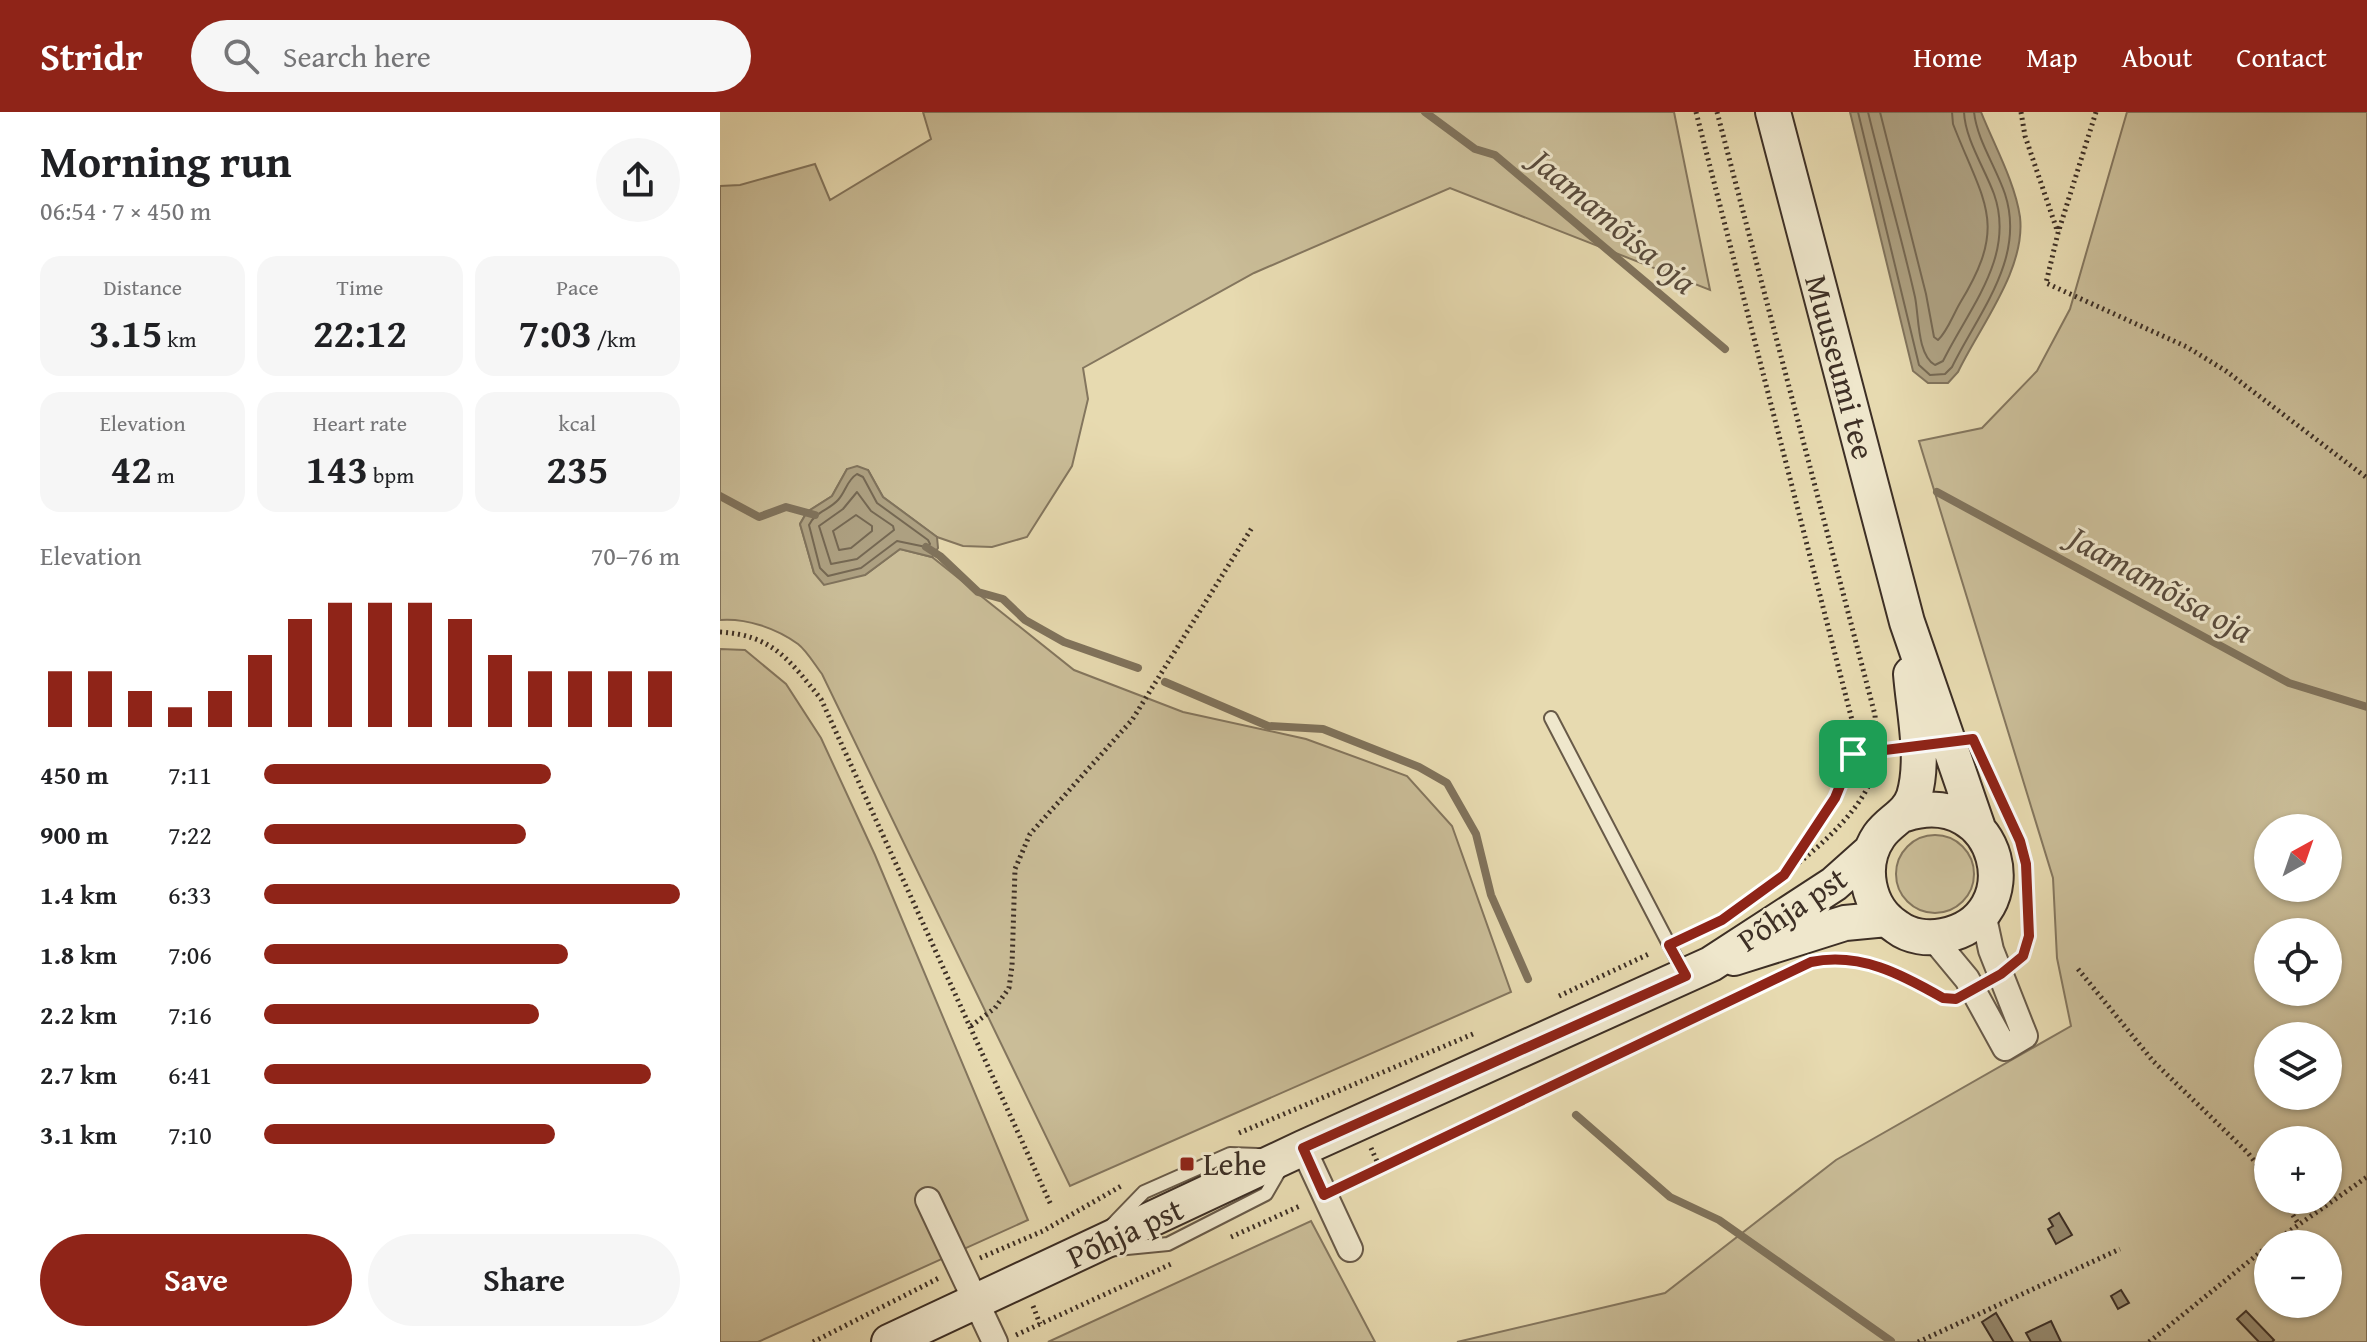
<!DOCTYPE html>
<meta charset="utf-8">
<style>
body{margin:0;font-family:"Gentium Book Plus",serif;background:#f6f6f6;color:#202124;height:100vh;display:flex;flex-direction:column;font-size:30px;white-space:nowrap}
*{box-sizing:border-box;margin:0}
p{font-size:26px;color:#757577}
.icon{flex:none;width:44px;height:44px;fill:none;stroke:currentColor;stroke-width:2;stroke-linecap:round;stroke-linejoin:round}
.map{position:relative;flex:1;overflow:hidden}
.sheet{display:flex;flex-direction:column;background:#fff;width:720px}
.sheet>*{flex:none}
.needle{width:52px;rotate:40deg}
.buttons{position:absolute;left:1534px;top:702px;display:grid;gap:16px}
.buttons a{display:grid;place-items:center;width:88px;height:88px;border-radius:50%;background:#fff;box-shadow:0 2px 6px #0004;font-size:40px}
.pin{position:absolute;display:grid;place-items:center;width:68px;height:68px;color:#fff;margin:-34px;border-radius:16px;box-shadow:0 4px 12px #0006}
.round{display:grid;place-items:center;flex:none;width:84px;height:84px;border-radius:42px;background:#f6f6f6}
.summary{display:flex;align-items:center;justify-content:space-between;height:136px;padding:0 40px}
h1{font-size:44px;font-weight:700;line-height:60px}
.metrics{display:grid;grid-template-columns:repeat(3,1fr);gap:12px;height:136px;padding:8px 40px}
.metrics div{display:grid;align-content:center;border-radius:20px;background:#f6f6f6;text-align:center}
.metrics b{font-size:40px;font-weight:700}
.metrics small{font-size:22px;font-weight:400}
.metrics p{font-size:22px}
.chart{height:224px;padding:16px 40px}
.chart p{display:flex;justify-content:space-between}
.chart svg{width:100%;height:144px;margin-top:8px;stroke:#8f2418;stroke-width:6}
.cta{display:flex;gap:16px;margin-top:auto;padding:16px 40px}
.cta a{flex:1;height:92px;border-radius:48px;background:#8f2418;color:#fff;font-size:32px;font-weight:700;line-height:92px;text-align:center}
.cta a+a{background:#f6f6f6;color:#202124}
ul{padding:0 40px;list-style:none;font-size:26px}
li{display:grid;grid-template-columns:128px 96px 1fr;align-items:center;height:60px}
li i{height:20px;border-radius:10px;background:#8f2418}
header{display:flex;align-items:center;gap:48px;box-sizing:border-box;height:112px;padding:0 40px;background:#8f2418;color:#fff}
header strong{font-size:38px}
nav{display:flex;gap:44px;margin-inline-start:auto;font-size:28px}
.search{width:560px;height:72px;background:#f6f6f6;display:flex;align-items:center;gap:20px;box-sizing:border-box;padding:0 28px;border-radius:44px;color:#757577;font-size:30px}
main{display:flex;flex:1;min-height:0}
.map>svg:first-child{display:block}
.green{fill:#cabd98;stroke:#84765e;stroke-width:2;fill-rule:evenodd}
.water{fill:#ada081;stroke:#80735c;stroke-width:2}
.lines{fill:none;stroke-linecap:round;stroke-linejoin:round}
.shore{stroke:#756853;stroke-width:2}
.stream{stroke:#80735c;stroke-width:8}
.building{fill:#95886d;stroke:#3d2f25;stroke-width:2}
.lane-casing{stroke:#685a48;stroke-width:16}
.street-casing{stroke:#685a48;stroke-width:28}
.secondary-casing{stroke:#3d2f25;stroke-width:38}
.path{stroke:#3d2f25;stroke-width:5;stroke-dasharray:2 4;stroke-linecap:butt}
.lane{stroke:#efe7cc;stroke-width:12}
.street{stroke:#efe7cc;stroke-width:24}
.secondary{stroke:#efe7cc;stroke-width:34}
.route-casing{stroke:#fff;stroke-width:16}
.route{stroke:#8f2418;stroke-width:10}
.poi-dot{fill:#8f2418;stroke:#efe7cc;stroke-width:3}
.labels{text-anchor:middle;stroke-width:6;stroke-linejoin:round;paint-order:stroke}
.street-label{font-size:32px;fill:#3d2f25;stroke:#efe7cc}
.poi-label{font-size:32px;fill:#3d2f25;stroke:#efe7cc;text-anchor:start}
.water-label{font-size:34px;font-style:italic;fill:#594b3c;stroke:#efe7cc}
</style>
<header>
<strong>Stridr</strong>
<div class="search"><svg class="icon" aria-label="search" viewBox="0 0 24 24"><circle cx="10" cy="10" r="6"/><path d="M15 15l6 6"/></svg>Search here</div>
<nav><a>Home</a><a>Map</a><a>About</a><a>Contact</a></nav>
</header>
<main>
<section class="sheet">
<div class="summary"><div><h1>Morning run</h1><p>06:54 · 7 × 450 m</p></div><a class="round"><svg class="icon" aria-label="share" viewBox="0 0 24 24"><path d="M12 15V3M7 8l5-5 5 5M5 13v7h14v-7"/></svg></a></div>
<div class="metrics">
<div><p>Distance</p><b>3.15<small> km</small></b></div>
<div><p>Time</p><b>22:12</b></div>
<div><p>Pace</p><b>7:03<small> /km</small></b></div>
</div>
<div class="metrics">
<div><p>Elevation</p><b>42<small> m</small></b></div>
<div><p>Heart rate</p><b>143<small> bpm</small></b></div>
<div><p>kcal</p><b>235</b></div>
</div>
<div class="chart"><p><span>Elevation</span>70–76 m</p>
<svg viewBox="0 0 160 44" preserveAspectRatio="none"><path d="M5 44V27M15 44V27M25 44V33M35 44V38M45 44V33M55 44V22M65 44V11M75 44V6M85 44V6M95 44V6M105 44V11M115 44V22M125 44V27M135 44V27M145 44V27M155 44V27"/></svg>
</div>
<ul>
<li><b>450 m</b>7:11<i style="width:69%"></i></li>
<li><b>900 m</b>7:22<i style="width:63%"></i></li>
<li><b>1.4 km</b>6:33<i style="width:100%"></i></li>
<li><b>1.8 km</b>7:06<i style="width:73%"></i></li>
<li><b>2.2 km</b>7:16<i style="width:66%"></i></li>
<li><b>2.7 km</b>6:41<i style="width:93%"></i></li>
<li><b>3.1 km</b>7:10<i style="width:70%"></i></li>
</ul>
<div class="cta"><a>Save</a><a>Share</a></div>
</section>
<div class="map">
<svg width="1647" height="1230" viewBox="0 0 1647 1230">
<rect width="100%" height="100%" fill="#e7dab0"/>
<filter id="stains"><feTurbulence type="fractalNoise" baseFrequency=".0025" numOctaves="4"/><feColorMatrix values="0 0 0 0 .2 0 0 0 0 .09 0 0 0 0 .02 0 0 0 .5 -.17"/></filter>
<radialGradient id="worn" r=".72"><stop offset=".6" stop-color="#630" stop-opacity="0"/><stop offset="1" stop-color="#630" stop-opacity=".3"/></radialGradient>
<path class="green" d="M 203,0 L 954,0 L 990,178 L 730,76 L 534,161 L 363,256 L 368,287 L 352,354 L 307,425 L 272,435 L 243,434 L 217,425 L 163,385 L 148,358 L 127,357 L 112,384 L 87,400 L 80,412 L 94,461 L 145,463 L 180,437 L 212,445 L 354,558 L 463,600 L 586,627 L 687,664 L 732,714 L 791,880 L 350,1074 L 102,562 C 95,553 87,539 78,532 C 56,516 26,506 0,508 L 0,74 L 20,73 L 95,52 L 110,88 L 211,27 Z
M 1407,0 L 1647,0 L 1647,1230 L 737,1230 L 945,1181 L 1116,1048 L 1351,914 L 1337,846 L 1333,766 L 1199,329 L 1262,316 L 1317,259 L 1350,197 ZM 1548,716 L 1608,716 L 1608,776 L 1548,776 ZM 1548,820 L 1608,820 L 1608,880 L 1548,880 ZM 1548,924 L 1608,924 L 1608,984 L 1548,984 ZM 1548,1028 L 1608,1028 L 1608,1088 L 1548,1088 ZM 1548,1132 L 1608,1132 L 1608,1192 L 1548,1192 Z
M 0,537 L 25,538 L 66,572 L 101,626 L 155,743 L 308,1108 L 38,1230 L 0,1230 Z
M1176 762a39 39 0 1 1 78 0a39 39 0 1 1-78 0Z
M 591,1109 L 655,1230 L 328,1230 Z"/>
<path class="water" d="M 1130,0 L 1261,0 C 1274,33 1295,70 1300,105 C 1306,157 1260,214 1238,260 L 1228,271 L 1208,271 L 1193,259 Z
M 137,354 L 148,358 L 163,385 L 217,425 L 218,436 L 212,445 L 180,437 L 145,463 L 104,473 L 94,461 L 80,412 L 87,400 L 112,384 L 127,357 Z"/>
<g class="lines">
<path class="shore" d="M 1138,0 L 1199,253 L 1210,263 L 1225,262 L 1232,255 C 1259,200 1306,146 1285,82 C 1276,55 1257,28 1254,0
M 1148,0 C 1163,62 1181,123 1195,185 C 1199,204 1197,243 1215,253 L 1223,249 C 1249,196 1296,144 1274,82 C 1265,57 1245,27 1244,0
M 1160,0 L 1206,182 L 1214,225 L 1218,228 C 1227,220 1233,203 1240,191 C 1289,111 1264,92 1233,12 L 1232,0
M 137,362 L 143,365 L 157,391 L 208,428 L 210,432 L 206,435 L 177,429 L 141,456 L 108,464 L 100,456 L 89,413 C 95,400 109,398 118,388 C 126,379 127,368 137,362 Z
M 137,380 L 151,399 L 173,414 L 174,418 L 137,447 L 111,452 L 99,414 L 123,397 Z
M 136,403 L 152,414 L 152,419 L 131,436 L 119,438 L 113,419 Z"/>
<path class="stream" d="M 705,0 L 755,37 L 775,43 L 1005,237
M 1217,380 L 1569,571 L 1647,595
M 0,384 L 39,405 L 66,395 L 95,403
M 206,435 L 220,444 L 258,480 L 283,487 L 305,508 L 344,530 L 418,556
M 445,570 L 548,614 L 603,617 L 699,655 L 727,671 L 756,722 L 771,783 L 808,867
M 856,1003 L 950,1085 L 999,1108 L 1171,1229"/>
</g>
<path class="building" d="M 1339,1101 L 1352,1123 L 1336,1132 L 1328,1117 L 1333,1114 L 1329,1107 Z
M 1401,1178 L 1409,1191 L 1398,1197 L 1391,1184 Z
M 1526,1199 L 1554,1228 L 1552,1230 L 1539,1230 L 1517,1207 Z
M 1276,1201 L 1293,1230 L 1274,1230 L 1262,1210 Z
M 1331,1209 L 1341,1230 L 1311,1230 L 1306,1221 Z"/>
<g class="lines">
<g class="lane-casing">
<path id="lane" d="M 831,606 L 964,861
M 510,1042 L 568,1044 L 546,1082 L 448,1132 L 366,1140 L 424,1080 Z"/>
</g>
<g class="street-casing">
<path id="street" d="M 1213,826 L 1247,867 L 1285,936 L 1305,924 L 1271,838 L 1263,801
M 583,1036 L 630,1137
M 208,1088 L 275,1230"/>
</g>
<g class="secondary-casing">
<path id="secondary" d="M 1053,0 L 1187,510 L 1258,716
M 1185,702 C 1281,672 1312,807 1223,824 C 1208,827 1190,825 1177,815 C 1147,796 1139,753 1159,724 C 1170,708 1187,704 1194,684 C 1205,647 1194,600 1191,562
M 1014,846 L 1125,811 L 1167,807
M 169,1230 L 583,1036 L 991,852 L 1114,772 L 1151,739"/>
</g>
<path class="path" d="M 976,0 L 1133,612 C 1133,622 1134,633 1132,643 C 1126,685 1089,722 1067,757
M 997,0 L 1155,603 C 1156,622 1159,642 1154,660 C 1140,707 1076,754 1038,782
M 1301,0 L 1305,24 L 1338,121
M 1376,0 L 1338,121 L 1326,171 L 1467,235 L 1506,259 L 1647,366
M 0,520 C 53,523 70,549 101,587 L 331,1093
M 1133,642 L 1171,636
M 966,825 L 986,816
M 1120,845 L 1168,858 L 1230,887
M 1300,847 C 1314,830 1308,797 1307,775
M 1358,857 L 1433,949 L 1528,1041 L 1548,1067
M 839,884 L 931,841
M 251,914 L 275,896 L 289,876 L 292,854 L 295,757 L 310,722 L 412,608 L 533,414
M 519,1021 L 753,922
M 651,1036 L 660,1056
M 627,1072 L 1051,869
M 1563,1088 L 1578,1111
M 511,1125 L 582,1093
M 1551,1132 L 1647,1065
M 260,1146 L 323,1119 L 401,1074
M 313,1194 L 320,1212
M 296,1223 L 451,1152
M 93,1230 L 219,1166
M 1198,1230 L 1400,1137
M 1429,1230 L 1548,1134"/>
<use href="#lane" class="lane"/>
<use href="#street" class="street"/>
<use href="#secondary" class="secondary"/>
</g>
<g class="lines">
<g class="route-casing">
<path id="route" d="M 1253,627 L 1300,729 L 1306,752 L 1309,824 L 1303,844 L 1281,862 L 1236,887 L 1223,886 C 1181,862 1140,840 1091,850 L 604,1083 L 583,1036 L 966,864 L 949,833 L 1002,808 L 1064,763 L 1115,686 L 1133,642 Z"/>
</g>
<use href="#route" class="route"/>
</g>
<rect class="poi-dot" x="459" y="1044" width="16" height="16" rx="4"/>
<g class="labels">
<g class="street-label">
<text transform="translate(1120 255) rotate(75)" y="11">Muuseumi tee</text>
<text transform="translate(1072 797) rotate(-34)" y="11">Põhja pst</text>
<text transform="translate(405 1121) rotate(-25)" y="11">Põhja pst</text>
</g>
<g class="poi-label">
<text x="483" y="1063">Lehe</text>
</g>
<g class="water-label">
<text transform="translate(894 109) rotate(40)" y="12">Jaamamõisa oja</text>
<text transform="translate(1441 472) rotate(29)" y="12">Jaamamõisa oja</text>
</g>
</g>
<rect width="100%" height="100%" filter="url(#stains)"/>
<rect width="100%" height="100%" fill="url(#worn)"/>
</svg>
<div class="buttons">
<a><svg class="needle" viewBox="-14 -14 28 28"><path d="M0-13l5 13h-10z" fill="#e53935"/><path d="M0 13l5-13h-10z" fill="#757577"/></svg></a>
<a><svg class="icon" aria-label="locate" viewBox="0 0 24 24"><circle cx="12" cy="12" r="6"/><path d="M12 2v4M12 18v4M2 12h4M18 12h4"/></svg></a>
<a><svg class="icon" aria-label="layers" viewBox="0 0 24 24"><path d="M12 4l9 5-9 5-9-5zM3 14l9 5 9-5"/></svg></a>
<a>+</a>
<a>−</a>
</div>
<div class="pin" style="left:1133px;top:642px;background:#1e9e55"><svg class="icon" aria-label="arrive" viewBox="0 0 24 24"><path d="M6 21V4h12l-3 4 3 4H6"/></svg></div>
</div>
</main>
